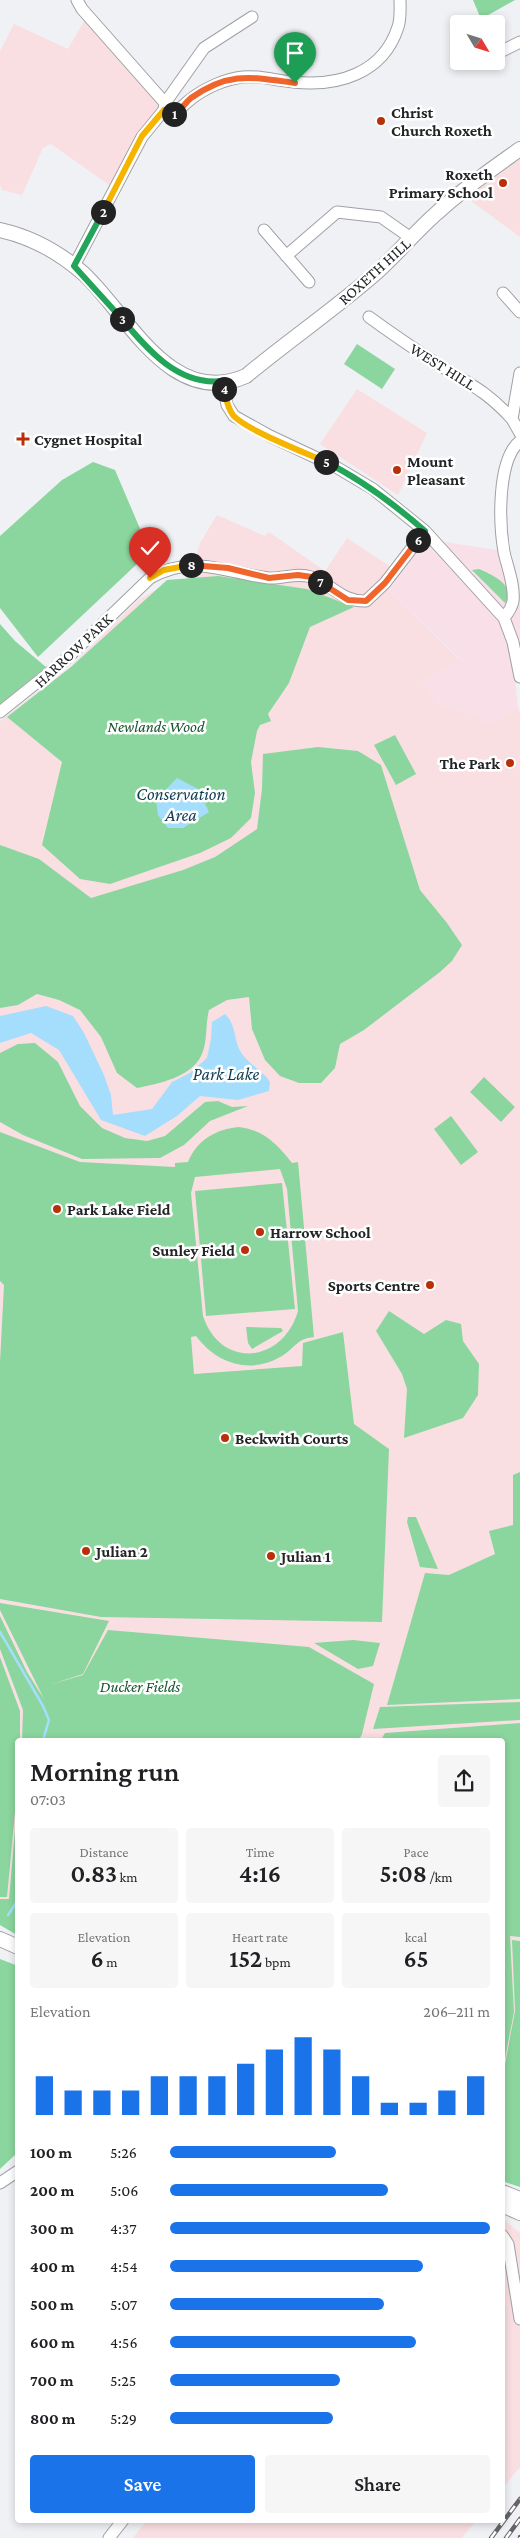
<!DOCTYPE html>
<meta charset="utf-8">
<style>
body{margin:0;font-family:"Crimson Pro",serif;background:#f6f6f6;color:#202124;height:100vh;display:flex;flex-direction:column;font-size:19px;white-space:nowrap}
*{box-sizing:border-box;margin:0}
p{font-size:16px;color:#757577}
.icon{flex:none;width:28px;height:28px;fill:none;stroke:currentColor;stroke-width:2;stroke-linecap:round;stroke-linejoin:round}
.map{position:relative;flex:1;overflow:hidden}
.panel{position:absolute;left:15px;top:1738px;width:490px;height:785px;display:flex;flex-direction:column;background:#fff;border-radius:5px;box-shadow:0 2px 8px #0003}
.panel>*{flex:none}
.needle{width:32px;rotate:128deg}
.fabs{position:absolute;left:450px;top:15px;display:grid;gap:10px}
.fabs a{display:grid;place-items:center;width:55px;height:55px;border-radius:5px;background:#fff;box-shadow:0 2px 8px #0003;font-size:25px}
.pin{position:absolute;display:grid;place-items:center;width:42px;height:42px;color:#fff;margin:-51px -21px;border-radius:50% 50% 50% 0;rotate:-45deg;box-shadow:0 0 5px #0007}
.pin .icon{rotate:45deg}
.km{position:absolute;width:25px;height:25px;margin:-12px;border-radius:50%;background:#222;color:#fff;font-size:14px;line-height:25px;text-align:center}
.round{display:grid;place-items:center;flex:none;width:52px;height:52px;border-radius:5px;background:#f6f6f6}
.overview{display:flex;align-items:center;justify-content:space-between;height:85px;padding:0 15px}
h1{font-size:28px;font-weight:600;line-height:38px}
.figures{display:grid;grid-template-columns:repeat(3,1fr);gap:8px;height:85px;padding:5px 15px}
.figures div{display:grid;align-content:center;border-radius:5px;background:#f6f6f6;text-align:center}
.figures b{font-size:25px;font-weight:600}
.figures small{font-size:14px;font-weight:400}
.figures p{font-size:14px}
.chart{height:140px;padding:10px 15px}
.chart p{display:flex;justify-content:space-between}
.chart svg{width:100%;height:90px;margin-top:5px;stroke:#1a73e8;stroke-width:6}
.button{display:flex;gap:10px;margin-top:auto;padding:10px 15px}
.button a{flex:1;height:58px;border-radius:5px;background:#1a73e8;color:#fff;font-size:20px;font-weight:600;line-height:58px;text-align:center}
.button a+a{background:#f6f6f6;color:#202124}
ul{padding:0 15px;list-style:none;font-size:16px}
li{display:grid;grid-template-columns:80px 60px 1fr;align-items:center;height:38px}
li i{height:12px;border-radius:6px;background:#1a73e8}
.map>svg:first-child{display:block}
.commercial{fill:#f9dfe8}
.education{fill:#fadfe2}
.green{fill:#8bd69e;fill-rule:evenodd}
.water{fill:#a5ddfd}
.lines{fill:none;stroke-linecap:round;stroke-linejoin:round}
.stream{stroke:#a5ddfd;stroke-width:2.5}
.minor-casing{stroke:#9fa1a4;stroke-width:13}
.major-casing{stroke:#9fa1a4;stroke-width:16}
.minor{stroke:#fff;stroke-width:11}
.major{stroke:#fff;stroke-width:14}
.rail-casing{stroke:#636466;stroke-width:4.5}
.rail{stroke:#fff;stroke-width:2.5;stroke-dasharray:8;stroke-linecap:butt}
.split-1-casing{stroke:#fff;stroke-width:10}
.split-2-casing{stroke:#fff;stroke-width:10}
.split-3-casing{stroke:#fff;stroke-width:10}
.split-4-casing{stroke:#fff;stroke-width:10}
.split-5-casing{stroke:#fff;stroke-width:10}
.split-6-casing{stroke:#fff;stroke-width:10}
.split-7-casing{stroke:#fff;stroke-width:10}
.split-8-casing{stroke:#fff;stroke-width:10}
.split-9-casing{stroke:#fff;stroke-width:10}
.split-1{stroke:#f0652b;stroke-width:6}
.split-2{stroke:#f5b400;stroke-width:6}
.split-3{stroke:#22a559;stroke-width:6}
.split-4{stroke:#22a559;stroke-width:6}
.split-5{stroke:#f5b400;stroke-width:6}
.split-6{stroke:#22a559;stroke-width:6}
.split-7{stroke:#f0652b;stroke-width:6}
.split-8{stroke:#f0652b;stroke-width:6}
.split-9{stroke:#f5b400;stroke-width:6}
.poi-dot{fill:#b92f07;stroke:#fff;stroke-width:2}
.labels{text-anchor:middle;stroke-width:5;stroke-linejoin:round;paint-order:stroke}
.poi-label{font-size:16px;font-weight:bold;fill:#232425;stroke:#fff;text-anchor:start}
.street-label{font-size:16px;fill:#232425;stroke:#fff}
.park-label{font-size:16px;font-style:italic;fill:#17532c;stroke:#fff}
.water-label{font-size:18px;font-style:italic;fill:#0f3c51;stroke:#fff}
</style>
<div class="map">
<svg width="520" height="2538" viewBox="0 0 520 2538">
<rect width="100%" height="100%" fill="#eff1f5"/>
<path class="commercial" d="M 424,539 L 504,551 L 514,598 L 520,598 L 520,639 L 511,641 L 518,707 L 490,724 L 470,713 L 437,703 L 423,681 L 460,659 L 389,590 Z"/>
<path class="education" d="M 87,16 L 161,104 L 136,140 L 112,187 L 51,144 L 43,148 L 22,195 L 2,190 L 0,185 L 0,51 L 14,24 L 68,49 Z
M 520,158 L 520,237 L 467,198 Z
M 357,389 L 427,433 L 398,495 L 320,444 Z
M 217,515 L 265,536 L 269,532 L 325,571 L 347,538 L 391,567 L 379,584 L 389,590 L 460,660 L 423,681 L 437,703 L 470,713 L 490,724 L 518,707 L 520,713 L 520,2044 L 503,2090 L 502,1740 L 18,1740 L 17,1935 L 0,1925 L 0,721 L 71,666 L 138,600 L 166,584 L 186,580 L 193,568 L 200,543 Z
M 503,2219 L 520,2233 L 520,2467 L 503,2488 Z
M 147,2520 L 477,2520 L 462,2538 L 133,2538 Z"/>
<path class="green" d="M 473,0 L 515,0 L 481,19 Z
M 357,344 L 395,369 L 382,389 L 344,364 Z
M 93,462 L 115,470 L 144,538 L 138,563 L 38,657 L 0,608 L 0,536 L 62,480 Z
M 479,569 C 491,574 518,586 505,603 L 472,570 Z
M 218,576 L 307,589 L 354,607 L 310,627 L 289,683 L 268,714 L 271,721 L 260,725 L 257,731 L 251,762 L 255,793 L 251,818 L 231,838 L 200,853 L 110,884 L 80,879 L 42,845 L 62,762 L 7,717 L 71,667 L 167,580 Z
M 0,624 L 15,641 L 46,667 L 0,704 Z
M 395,735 L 416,774 L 396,785 L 374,745 Z
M 318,747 L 358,751 L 381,765 L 420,890 L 447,923 L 462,945 L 452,961 L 440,972 L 364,1030 L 340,1044 L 335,1068 L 321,1083 L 299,1083 L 280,1076 L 265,1060 L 252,1029 L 249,997 L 227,1000 L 209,1010 C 205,1025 208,1043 201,1056 C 191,1077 158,1084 137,1088 L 117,1073 L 101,1037 L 80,1010 L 59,1000 L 37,994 L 18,1005 L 0,1008 L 0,845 L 39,859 L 91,898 L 183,870 L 215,857 L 257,829 L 262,789 L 263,754 Z
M 35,1043 L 58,1062 L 80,1106 L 102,1128 L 125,1138 L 147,1141 L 165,1136 L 205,1102 L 218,1101 L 232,1107 L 248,1106 L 210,1121 L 184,1145 L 160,1158 L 82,1159 L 23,1135 L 0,1122 L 0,1053 L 18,1044 Z
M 484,1077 L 515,1107 L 501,1122 L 470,1092 Z
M 451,1116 L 478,1152 L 461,1165 L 434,1129 Z
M 239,1127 C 264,1130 277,1144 292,1163 L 298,1162 L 314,1337 C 296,1339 296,1347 282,1356 C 251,1375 217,1364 196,1336 L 191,1337 L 194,1374 L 302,1366 L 303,1343 L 343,1332 L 354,1424 L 389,1449 L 382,1622 L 101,1617 L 0,1599 L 0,1362 L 4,1285 L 0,1281 L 0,1132 L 80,1162 L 175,1167 L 175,1163 L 188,1162 C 197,1140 216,1129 239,1127 ZM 280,1169 L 287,1189 L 298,1311 C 283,1363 221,1370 203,1316 L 191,1193 L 195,1177 Z
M 282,1183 L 295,1309 L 206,1316 L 195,1191 Z
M 389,1311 L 424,1334 L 446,1320 L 461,1324 L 463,1341 L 479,1364 L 478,1395 L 463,1418 L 404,1438 L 407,1389 L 402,1374 L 376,1331 Z
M 246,1327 L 281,1328 L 283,1331 L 252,1349 L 248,1343 Z
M 520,1472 L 520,1699 L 387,1705 L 425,1573 L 449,1575 L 495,1554 L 489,1531 L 513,1525 L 513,1475 Z
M 408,1517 L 416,1517 L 438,1569 L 420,1567 L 407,1522 Z
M 0,1603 L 109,1621 L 83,1674 L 52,1684 L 83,1675 L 108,1630 L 309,1647 L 374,1684 L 362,1734 L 359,1740 L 22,1740 L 23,1710 L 0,1649 L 0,1616 L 27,1672 L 44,1699 L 0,1610 Z
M 353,1640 L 380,1643 L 373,1666 L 358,1669 L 314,1643 Z
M 0,1657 L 20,1711 L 20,1740 L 18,1740 L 17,1790 L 7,1897 L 0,1897 Z
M 520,1702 L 520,1720 L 373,1729 L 380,1707 Z
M 520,1723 L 520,1937 L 510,1936 L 514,2012 L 503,2069 L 502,1740 L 381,1740 L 385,1733 Z
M 17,1807 L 17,1935 L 0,1925 L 0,1899 L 9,1899 Z
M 512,1940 L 520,1941 L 520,2187 L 502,2181 L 503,2075 L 515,2011 Z
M 0,1959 L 18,1966 L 17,2153 L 0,2169 Z"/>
<path class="water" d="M 177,778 L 198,789 L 209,812 L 183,828 L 168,828 L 158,815 L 156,800 Z
M 46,1006 L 73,1016 L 84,1033 L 104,1075 L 111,1095 L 113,1115 L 152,1109 L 172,1082 L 190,1073 L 207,1058 L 211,1039 L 212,1022 L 225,1014 C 237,1025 233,1041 242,1054 C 249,1064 263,1071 270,1082 L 269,1091 L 238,1100 L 200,1096 L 177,1116 L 145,1136 L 101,1120 L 59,1050 L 31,1033 L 0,1043 L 0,1016 Z"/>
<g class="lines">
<path class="stream" d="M 0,1632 L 43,1706 L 49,1720 L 43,1740
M 8,1915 L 18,1900"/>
<g class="minor-casing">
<path id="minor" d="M 77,0 L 82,9 L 165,103
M 496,54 L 520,42
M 164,110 L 170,116 C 179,111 183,105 191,99 C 205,88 225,79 243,77 C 259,75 277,81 293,82 C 337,87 383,74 398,27 C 401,19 400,8 400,0
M 264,230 L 309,282
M 286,256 L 337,212 L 381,217 L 411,238
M 74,266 L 142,137 L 164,110 L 165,103 L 204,48 L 252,17
M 503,293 L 520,312
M 369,317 C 391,333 413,348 436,363 C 467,383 486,390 512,419
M 520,373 L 512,419 L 520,433
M 222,381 L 227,405 L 234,416 L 270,436 L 336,467 L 373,489 L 425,531 L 504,618 L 513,642 L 520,677
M 504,618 C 508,613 512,607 513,601 C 515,586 507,566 504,552 C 499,523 497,460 520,441
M 0,712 L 65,660 L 150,578 C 194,553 224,573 269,578 C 283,579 297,572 311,577 C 332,584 342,602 366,601 L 385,583 L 425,531
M 0,2183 L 18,2171
M 502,2235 L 508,2244 L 520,2319
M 109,2538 L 123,2520"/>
</g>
<g class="major-casing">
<path id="major" d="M 0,230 C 32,237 59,252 84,274 C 128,315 171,409 246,376 C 289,340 335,309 377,272 C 398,253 417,230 439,211 C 464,188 492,169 520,149
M 0,1939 L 18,1947
M 502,2192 L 520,2199
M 502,2205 L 520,2213"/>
</g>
<use href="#minor" class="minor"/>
<use href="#major" class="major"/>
<g class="rail-casing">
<path id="rail" d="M 491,2538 L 520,2499
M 506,2538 L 520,2519
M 520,2538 L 520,2537"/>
</g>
<use href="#rail" class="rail"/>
</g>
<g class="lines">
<g class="split-1-casing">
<path id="split-1" d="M 174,114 C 181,110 185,103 191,98 C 229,71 252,77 295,83"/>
</g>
<g class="split-2-casing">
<path id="split-2" d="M 103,212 L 142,136 L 164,110 L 170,116 L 174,114"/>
</g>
<g class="split-3-casing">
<path id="split-3" d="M 103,212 L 74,266 L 122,319"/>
</g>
<g class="split-4-casing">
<path id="split-4" d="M 122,319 C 147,349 178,386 222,381 L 224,389"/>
</g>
<g class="split-5-casing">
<path id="split-5" d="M 224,389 C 226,398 227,407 233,415 C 244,429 306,453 326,462"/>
</g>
<g class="split-6-casing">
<path id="split-6" d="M 326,462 C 362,480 394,504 425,531 L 418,540"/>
</g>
<g class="split-7-casing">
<path id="split-7" d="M 320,582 L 348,600 L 366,601 L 385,583 L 418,540"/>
</g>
<g class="split-8-casing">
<path id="split-8" d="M 191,565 L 228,568 L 269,578 L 298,575 L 312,577 L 320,582"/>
</g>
<g class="split-9-casing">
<path id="split-9" d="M 150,578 L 164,570 L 191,565"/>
</g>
<use href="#split-1" class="split-1"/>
<use href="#split-2" class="split-2"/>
<use href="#split-3" class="split-3"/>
<use href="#split-4" class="split-4"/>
<use href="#split-5" class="split-5"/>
<use href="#split-6" class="split-6"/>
<use href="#split-7" class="split-7"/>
<use href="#split-8" class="split-8"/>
<use href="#split-9" class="split-9"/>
</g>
<g class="poi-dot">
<circle cx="381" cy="121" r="5"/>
<circle cx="503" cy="183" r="5"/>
<path d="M20.5 431.5h5v5h5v5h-5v5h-5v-5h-5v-5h5z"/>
<circle cx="397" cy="470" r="5"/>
<circle cx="510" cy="763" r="5"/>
<circle cx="57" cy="1209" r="5"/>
<circle cx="260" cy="1232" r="5"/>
<circle cx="245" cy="1250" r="5"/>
<circle cx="430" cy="1285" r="5"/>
<circle cx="225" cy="1438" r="5"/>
<circle cx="86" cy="1551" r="5"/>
<circle cx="271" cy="1556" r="5"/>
</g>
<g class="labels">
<g class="poi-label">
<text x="391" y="118">Christ<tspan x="391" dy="18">Church Roxeth</tspan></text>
<text x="493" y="180" text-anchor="end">Roxeth<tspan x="493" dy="18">Primary School</tspan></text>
<text x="34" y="445">Cygnet Hospital</text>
<text x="407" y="467">Mount<tspan x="407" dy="18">Pleasant</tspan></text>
<text x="500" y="769" text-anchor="end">The Park</text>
<text x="67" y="1215">Park Lake Field</text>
<text x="270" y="1238">Harrow School</text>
<text x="235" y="1256" text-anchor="end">Sunley Field</text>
<text x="420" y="1291" text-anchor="end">Sports Centre</text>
<text x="235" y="1444">Beckwith Courts</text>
<text x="96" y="1557">Julian 2</text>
<text x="281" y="1562">Julian 1</text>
</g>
<g class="street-label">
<text transform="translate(374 271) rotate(-42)" y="6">ROXETH HILL</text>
<text transform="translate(443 366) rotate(32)" y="6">WEST HILL</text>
<text transform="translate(73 650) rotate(-43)" y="6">HARROW PARK</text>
</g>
<g class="park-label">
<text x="156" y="732">Newlands Wood</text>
<text x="140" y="1692">Ducker Fields</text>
</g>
<g class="water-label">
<text x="181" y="800">Conservation<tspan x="181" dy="21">Area</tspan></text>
<text x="226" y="1080">Park Lake</text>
</g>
</g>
</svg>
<div class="fabs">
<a><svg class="needle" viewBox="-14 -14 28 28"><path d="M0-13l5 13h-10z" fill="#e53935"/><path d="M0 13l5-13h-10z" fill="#757577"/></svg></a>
</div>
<div class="pin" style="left:295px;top:83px;background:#1e9e55"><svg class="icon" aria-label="arrive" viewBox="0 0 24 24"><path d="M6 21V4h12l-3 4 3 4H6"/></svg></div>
<div class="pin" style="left:150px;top:578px;background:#d93025"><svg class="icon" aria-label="check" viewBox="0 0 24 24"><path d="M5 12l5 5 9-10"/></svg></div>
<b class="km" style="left:174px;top:114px">1</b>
<b class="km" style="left:103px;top:212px">2</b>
<b class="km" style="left:122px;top:319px">3</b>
<b class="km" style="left:224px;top:389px">4</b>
<b class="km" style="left:326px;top:462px">5</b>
<b class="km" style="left:418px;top:540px">6</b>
<b class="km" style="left:320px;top:582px">7</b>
<b class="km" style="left:191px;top:565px">8</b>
<section class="panel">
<div class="overview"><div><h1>Morning run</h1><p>07:03</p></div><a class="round"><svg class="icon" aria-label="share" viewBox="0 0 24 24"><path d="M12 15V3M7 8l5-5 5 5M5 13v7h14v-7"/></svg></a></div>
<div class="figures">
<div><p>Distance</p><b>0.83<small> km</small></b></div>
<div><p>Time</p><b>4:16</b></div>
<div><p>Pace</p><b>5:08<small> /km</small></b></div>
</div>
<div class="figures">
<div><p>Elevation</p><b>6<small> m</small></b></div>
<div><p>Heart rate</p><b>152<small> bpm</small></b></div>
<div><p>kcal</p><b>65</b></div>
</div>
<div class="chart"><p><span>Elevation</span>206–211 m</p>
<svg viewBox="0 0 160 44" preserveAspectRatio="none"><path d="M5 44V25M15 44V32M25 44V32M35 44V32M45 44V25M55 44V25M65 44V25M75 44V19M85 44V12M95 44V6M105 44V12M115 44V25M125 44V38M135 44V38M145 44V32M155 44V25"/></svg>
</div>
<ul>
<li><b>100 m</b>5:26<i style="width:52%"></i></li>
<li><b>200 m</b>5:06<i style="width:68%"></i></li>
<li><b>300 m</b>4:37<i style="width:100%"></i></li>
<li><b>400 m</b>4:54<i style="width:79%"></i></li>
<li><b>500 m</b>5:07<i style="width:67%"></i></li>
<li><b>600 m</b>4:56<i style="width:77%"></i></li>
<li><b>700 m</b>5:25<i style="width:53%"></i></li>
<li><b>800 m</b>5:29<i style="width:51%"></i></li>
</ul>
<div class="button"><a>Save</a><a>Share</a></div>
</section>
</div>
